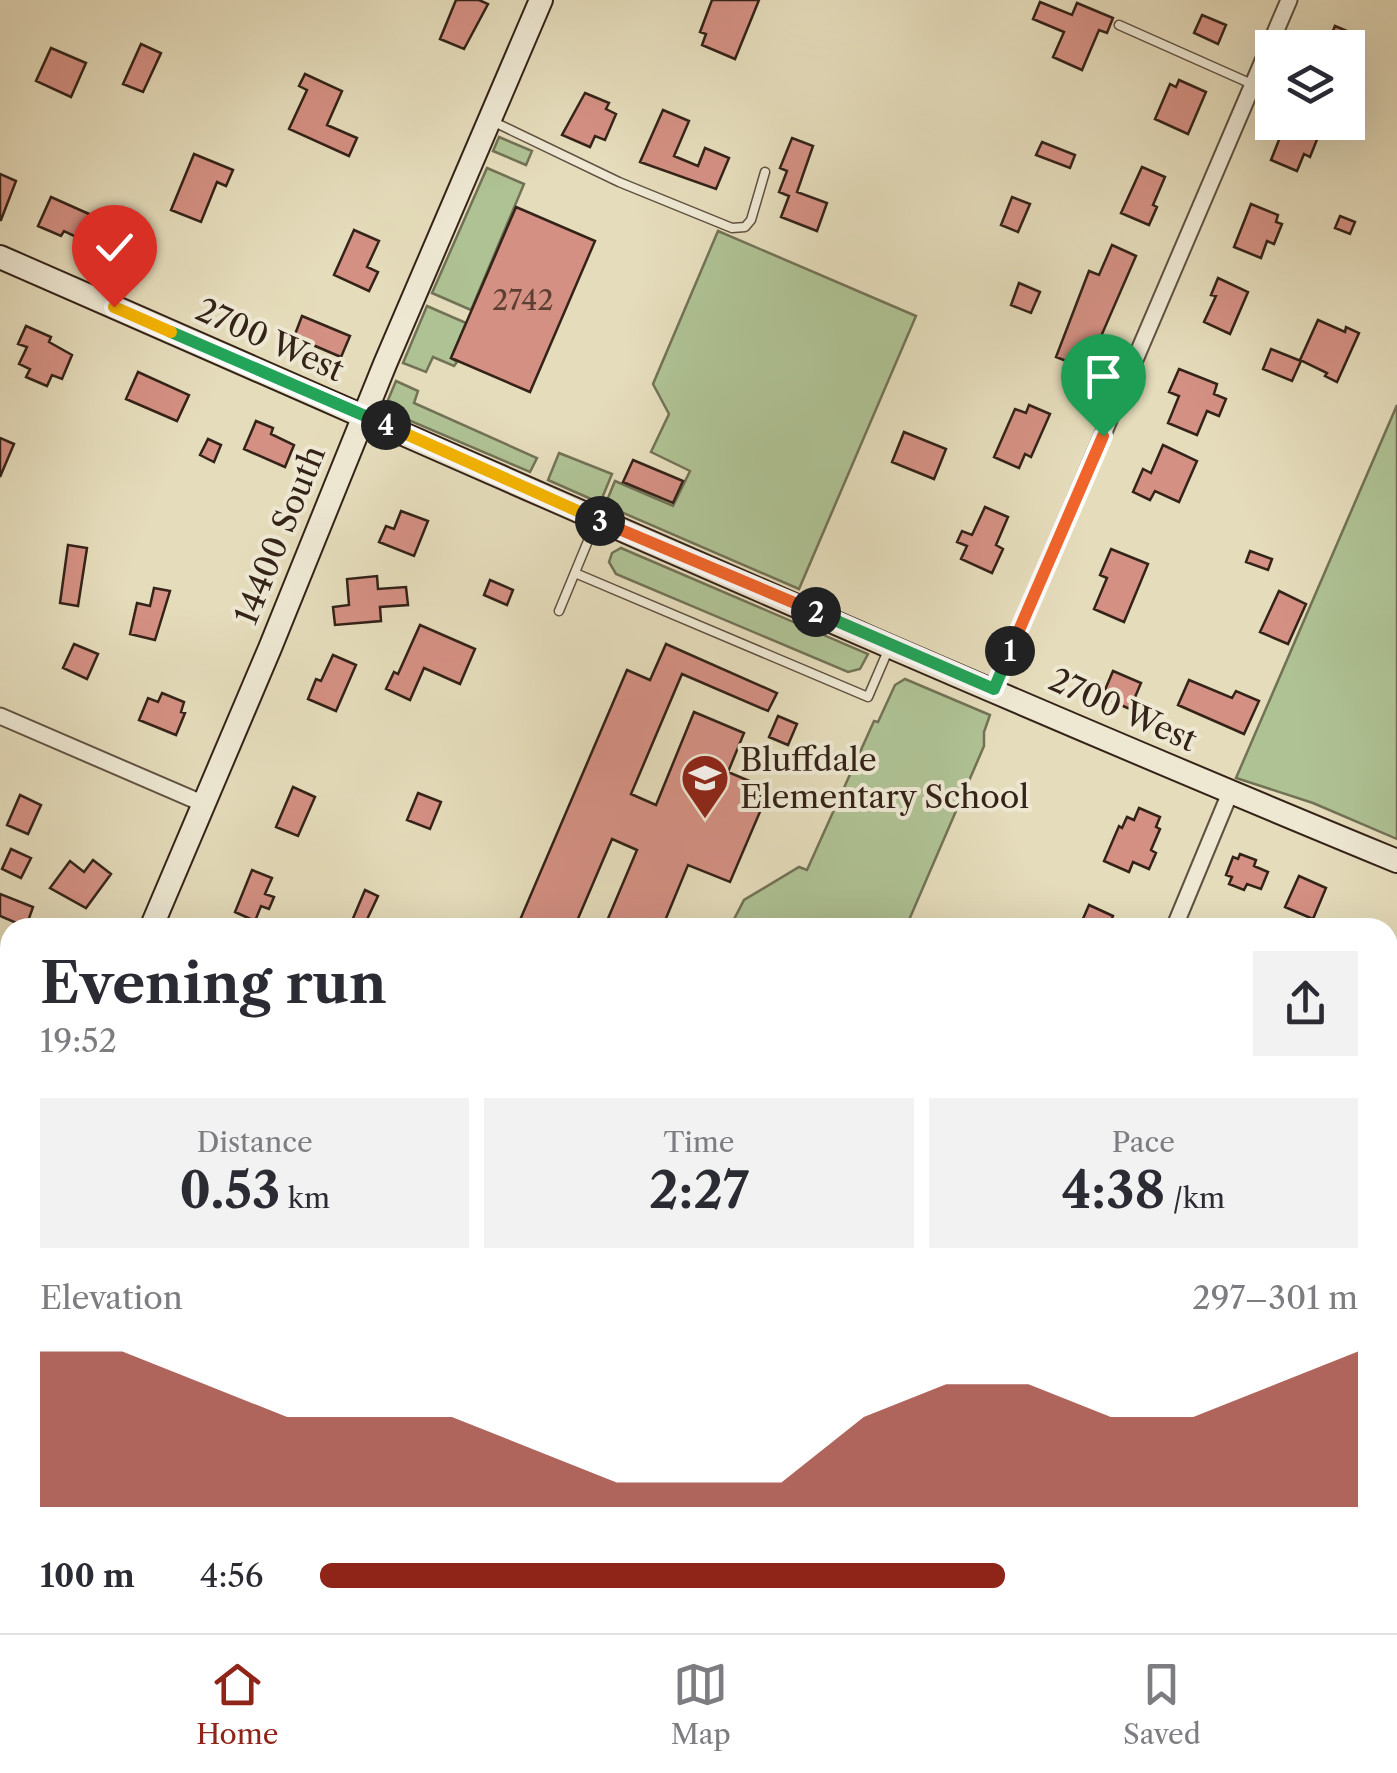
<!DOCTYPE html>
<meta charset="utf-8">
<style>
body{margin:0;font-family:"Libre Caslon Text",serif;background:#f2f2f3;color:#2b2b33;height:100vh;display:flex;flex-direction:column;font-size:38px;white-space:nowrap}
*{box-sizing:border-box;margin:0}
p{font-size:32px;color:#7c7c81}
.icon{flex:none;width:55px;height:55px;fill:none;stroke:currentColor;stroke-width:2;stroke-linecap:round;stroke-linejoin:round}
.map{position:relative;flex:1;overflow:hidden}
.panel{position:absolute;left:0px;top:918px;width:1398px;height:718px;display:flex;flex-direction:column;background:#fff;border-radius:30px 30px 0 0;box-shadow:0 10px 40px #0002}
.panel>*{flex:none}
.tools{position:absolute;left:1255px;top:30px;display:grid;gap:20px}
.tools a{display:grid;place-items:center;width:110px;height:110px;border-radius:0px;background:#fff;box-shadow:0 10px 40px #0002;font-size:50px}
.pin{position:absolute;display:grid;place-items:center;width:85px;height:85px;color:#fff;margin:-102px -42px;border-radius:50% 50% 50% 0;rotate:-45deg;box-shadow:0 0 10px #0007}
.pin .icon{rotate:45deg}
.km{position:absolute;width:50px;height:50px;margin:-25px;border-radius:50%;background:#222;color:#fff;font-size:28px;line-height:50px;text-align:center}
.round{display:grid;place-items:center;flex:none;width:105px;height:105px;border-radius:0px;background:#f2f2f3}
.head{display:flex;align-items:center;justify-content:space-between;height:170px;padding:0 40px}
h1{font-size:55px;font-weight:700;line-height:75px}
.metrics{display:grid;grid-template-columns:repeat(3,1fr);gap:15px;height:170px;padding:10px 40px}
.metrics div{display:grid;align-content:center;border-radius:0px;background:#f2f2f3;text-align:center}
.metrics b{font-size:50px;font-weight:700}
.metrics small{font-size:28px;font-weight:400}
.metrics p{font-size:28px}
.chart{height:280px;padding:20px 40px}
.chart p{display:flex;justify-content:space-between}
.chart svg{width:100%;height:180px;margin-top:10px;fill:#8f2418;opacity:.7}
ul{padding:0 40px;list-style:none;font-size:32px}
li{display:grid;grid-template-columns:160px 120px 1fr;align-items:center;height:75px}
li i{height:25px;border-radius:12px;background:#8f2418}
.menu{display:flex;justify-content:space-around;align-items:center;height:140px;border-top:2px solid #e1e1e2;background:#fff;font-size:28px;color:#7c7c81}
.menu a{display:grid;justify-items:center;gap:5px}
.menu .current{color:#8f2418}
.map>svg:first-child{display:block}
.green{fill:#afc294;stroke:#727256;stroke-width:2.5}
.building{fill:#d49083;stroke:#342318;stroke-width:2.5}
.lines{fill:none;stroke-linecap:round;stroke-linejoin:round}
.lane-casing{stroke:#605141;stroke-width:11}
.street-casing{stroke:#605141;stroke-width:19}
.secondary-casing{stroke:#342318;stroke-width:26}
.lane{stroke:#eee8d3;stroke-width:8}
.street{stroke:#eee8d3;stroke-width:15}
.secondary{stroke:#eee8d3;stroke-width:22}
.split-1-casing{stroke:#fff;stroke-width:20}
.split-2-casing{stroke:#fff;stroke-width:20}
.split-3-casing{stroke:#fff;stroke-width:20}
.split-4-casing{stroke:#fff;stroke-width:20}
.split-5-casing{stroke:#fff;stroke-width:20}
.split-6-casing{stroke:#fff;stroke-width:20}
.split-1{stroke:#f0652b;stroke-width:12}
.split-2{stroke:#22a559;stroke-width:12}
.split-3{stroke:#f0652b;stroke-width:12}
.split-4{stroke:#f5b400;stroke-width:12}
.split-5{stroke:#22a559;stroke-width:12}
.split-6{stroke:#f5b400;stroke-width:12}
.labels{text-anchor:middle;stroke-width:8;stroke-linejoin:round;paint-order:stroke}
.number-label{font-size:28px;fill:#5c3e33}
.street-label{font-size:32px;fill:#342318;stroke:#eee8d3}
.poi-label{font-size:32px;fill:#342318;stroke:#eee8d3;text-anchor:start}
</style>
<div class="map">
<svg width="1397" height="1633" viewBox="0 0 1397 1633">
<rect width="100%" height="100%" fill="#e5dcbb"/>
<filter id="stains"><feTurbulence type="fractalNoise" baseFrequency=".002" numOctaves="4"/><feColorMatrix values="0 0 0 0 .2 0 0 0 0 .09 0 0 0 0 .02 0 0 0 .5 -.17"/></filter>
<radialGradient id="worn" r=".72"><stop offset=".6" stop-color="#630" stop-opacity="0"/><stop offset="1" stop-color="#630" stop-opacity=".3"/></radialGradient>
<path class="green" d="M 499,137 L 532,151 L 526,165 L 493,151 Z
M 487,168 L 524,184 L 471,310 L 432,293 Z
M 718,231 L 916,316 L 799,589 L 605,505 L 615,481 L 673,506 L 690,471 L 651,452 L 669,414 L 653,384 Z
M 427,306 L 466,323 L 451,358 L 457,362 L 454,366 L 433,357 L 426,372 L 403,363 Z
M 396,381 L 418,391 L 414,403 L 537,458 L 530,472 L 399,416 L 388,400 Z
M 1397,405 L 1397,839 L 1313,803 L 1236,778 Z
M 559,453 L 612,474 L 600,503 L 548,480 Z
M 621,548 L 868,654 L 860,669 L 848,672 L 616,574 L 609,562 L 612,553 Z
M 905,679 L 990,715 L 984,732 L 984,746 L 906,927 L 730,927 L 744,900 L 799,867 L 807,870 L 874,721 L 878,722 L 895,685 Z
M 10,1290 L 10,1625 L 581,1625 L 578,1633 L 0,1633 L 0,1314 Z"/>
<path class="building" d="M 456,0 L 479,0 L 488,4 L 464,49 L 440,39 Z
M 712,0 L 759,0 L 735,59 L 702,45 L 706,34 L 700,32 Z
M 1040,2 L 1072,15 L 1077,3 L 1113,18 L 1107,33 L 1099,30 L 1082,70 L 1053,57 L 1064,32 L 1033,19 Z
M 1202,15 L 1226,25 L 1218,44 L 1194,33 Z
M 1335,26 L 1354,34 L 1348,48 L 1326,48 Z
M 141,44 L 161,53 L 143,92 L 123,84 Z
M 51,48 L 86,63 L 71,97 L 36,81 Z
M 305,74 L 342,91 L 327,125 L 357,138 L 349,156 L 289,129 L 307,90 L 299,86 Z
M 1179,80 L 1206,92 L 1188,134 L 1155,119 L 1170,84 L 1176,87 Z
M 585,93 L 609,103 L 606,109 L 616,114 L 605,140 L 595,136 L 590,147 L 562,135 Z
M 663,110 L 689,121 L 674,156 L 698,166 L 705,148 L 729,158 L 716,189 L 640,162 Z
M 1286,122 L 1324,122 L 1310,157 L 1304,154 L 1297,171 L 1271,160 Z
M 792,138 L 813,146 L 797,192 L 827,203 L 817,231 L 781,217 L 789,196 L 779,192 L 787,171 L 780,168 Z
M 1042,142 L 1075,155 L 1070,168 L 1036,155 Z
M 194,154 L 233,170 L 226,186 L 217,182 L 201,222 L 171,210 Z
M 1142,167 L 1165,177 L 1153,205 L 1157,207 L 1149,225 L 1121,213 Z
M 0,174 L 16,181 L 1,220 L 0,220 Z
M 51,197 L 98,218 L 87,242 L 64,231 L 61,236 L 38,226 Z
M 1012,197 L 1030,204 L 1018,232 L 1001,225 Z
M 1251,204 L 1278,215 L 1276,222 L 1282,224 L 1274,244 L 1267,241 L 1261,258 L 1234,247 Z
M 516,207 L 595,241 L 530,392 L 451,358 Z
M 1340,216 L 1355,222 L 1350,234 L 1335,228 Z
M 354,230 L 379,241 L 367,267 L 378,272 L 369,291 L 334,275 Z
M 1112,245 L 1136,256 L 1099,341 L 1094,339 L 1079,366 L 1056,357 L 1089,271 L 1099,275 Z
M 1218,278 L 1248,292 L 1230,334 L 1204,322 L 1216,296 L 1211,295 Z
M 1019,283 L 1040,292 L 1031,313 L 1011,305 Z
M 302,316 L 350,336 L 341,357 L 294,337 Z
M 1318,320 L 1345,332 L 1346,327 L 1359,333 L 1337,382 L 1325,376 L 1327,373 L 1300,360 Z
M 26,326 L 51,337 L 49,342 L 72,355 L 62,379 L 52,375 L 47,386 L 26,377 L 30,369 L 19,364 L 27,347 L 18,344 Z
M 1271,349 L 1301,361 L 1292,381 L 1263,369 Z
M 1179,369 L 1217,384 L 1214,394 L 1226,399 L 1219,416 L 1207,411 L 1197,435 L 1168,423 L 1179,396 L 1169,392 Z
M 138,372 L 189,395 L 177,421 L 126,399 Z
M 1029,405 L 1050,414 L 1031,457 L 1025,454 L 1019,468 L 994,457 L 1015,409 L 1026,413 Z
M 256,421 L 273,428 L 271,434 L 294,445 L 285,467 L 244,449 Z
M 904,432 L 946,449 L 934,479 L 892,462 Z
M 0,438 L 14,444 L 0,477 Z
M 208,439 L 221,445 L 214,462 L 200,455 Z
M 1163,445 L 1197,461 L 1179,502 L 1155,491 L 1150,500 L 1133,492 L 1143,469 L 1151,473 Z
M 633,460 L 683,481 L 673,503 L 623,482 Z
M 985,507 L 1008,517 L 996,545 L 1003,549 L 992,573 L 961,559 L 967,546 L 957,542 L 962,531 L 972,535 Z
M 401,511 L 428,521 L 414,556 L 379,542 L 386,526 L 394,529 Z
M 68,545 L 87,548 L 78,606 L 60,603 Z
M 1111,549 L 1148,564 L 1124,622 L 1094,609 L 1107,578 L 1100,575 Z
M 1250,551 L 1272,559 L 1268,570 L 1246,562 Z
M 377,576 L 378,589 L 406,587 L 408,605 L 380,607 L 381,621 L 335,625 L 333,607 L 349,605 L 347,579 Z
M 490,580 L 513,590 L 507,605 L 484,595 Z
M 154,588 L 170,591 L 155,640 L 130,634 L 137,603 L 150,606 Z
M 1279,591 L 1306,604 L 1288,644 L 1260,632 Z
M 420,625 L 475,649 L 460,684 L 424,668 L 410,700 L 386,689 L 394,672 L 398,674 Z
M 74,644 L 98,654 L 87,679 L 63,668 Z
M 666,644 L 777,693 L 768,711 L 682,674 L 631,794 L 656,805 L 694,712 L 744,733 L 728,772 L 764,787 L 757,804 L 762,807 L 730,882 L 688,865 L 662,928 L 604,928 L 637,850 L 612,839 L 574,928 L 538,928 L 520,920 L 627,670 L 650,680 Z
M 333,655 L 356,665 L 336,711 L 308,699 L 316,679 L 321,681 Z
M 1113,671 L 1141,683 L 1130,709 L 1102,697 Z
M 1189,680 L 1232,698 L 1236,691 L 1259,701 L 1244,734 L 1178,705 Z
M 162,693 L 184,702 L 181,712 L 185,713 L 176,735 L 139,720 L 148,698 L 158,702 Z
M 778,716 L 797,724 L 788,745 L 769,737 Z
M 293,787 L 315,797 L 298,836 L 276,827 Z
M 418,793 L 441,802 L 430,829 L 407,820 Z
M 20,795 L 41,805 L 28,834 L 7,825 Z
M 1139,808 L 1160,817 L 1156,827 L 1160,829 L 1151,850 L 1156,853 L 1149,869 L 1133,862 L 1129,872 L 1104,861 L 1119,826 L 1122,828 L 1127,817 L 1134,820 Z
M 11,849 L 31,858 L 21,878 L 2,869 Z
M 1240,854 L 1256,860 L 1254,866 L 1268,872 L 1261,889 L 1247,884 L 1244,890 L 1229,884 L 1232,877 L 1226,875 L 1233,857 L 1238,859 Z
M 93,860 L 111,874 L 86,908 L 50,888 L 70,861 L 84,872 Z
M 252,870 L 272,878 L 265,894 L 274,897 L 269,909 L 261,906 L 255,921 L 235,912 Z
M 1299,876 L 1326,888 L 1313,919 L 1285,907 Z
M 365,890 L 378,896 L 363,928 L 351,923 Z
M 0,894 L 33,907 L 26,927 L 0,916 Z
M 1089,905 L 1113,916 L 1108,928 L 1079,928 Z"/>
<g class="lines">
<g class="lane-casing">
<path id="lane" d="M 1119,25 L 1254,85
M 494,122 L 619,182 L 732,228 L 745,227 L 751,220 L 765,172
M 575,573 L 868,697 L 889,648
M 559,611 L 595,524
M 0,1304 L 10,1308
M 0,1601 L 10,1605
M 60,1625 L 80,1633"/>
</g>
<g class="street-casing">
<path id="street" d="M 994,689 L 1289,0
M 0,716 L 204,804
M 1174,928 L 1230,793
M 1388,1012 L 1397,990"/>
</g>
<g class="secondary-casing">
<path id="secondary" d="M 0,257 C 465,460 928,668 1397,861
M 151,928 L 270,648 L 385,364 L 541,0
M 0,1279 L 10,1256"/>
</g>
<use href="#lane" class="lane"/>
<use href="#street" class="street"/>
<use href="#secondary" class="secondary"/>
</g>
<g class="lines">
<g class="split-1-casing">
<path id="split-1" d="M 1010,651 L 1103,436"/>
</g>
<g class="split-2-casing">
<path id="split-2" d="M 816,612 L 994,689 L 1010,651"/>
</g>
<g class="split-3-casing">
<path id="split-3" d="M 600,521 L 816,612"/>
</g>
<g class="split-4-casing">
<path id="split-4" d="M 386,425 L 600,521"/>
</g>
<g class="split-5-casing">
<path id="split-5" d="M 171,332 L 386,425"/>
</g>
<g class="split-6-casing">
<path id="split-6" d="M 114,307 L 171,332"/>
</g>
<use href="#split-1" class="split-1"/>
<use href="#split-2" class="split-2"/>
<use href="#split-3" class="split-3"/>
<use href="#split-4" class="split-4"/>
<use href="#split-5" class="split-5"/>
<use href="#split-6" class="split-6"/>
</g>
<defs>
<g id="school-pin" transform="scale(2.5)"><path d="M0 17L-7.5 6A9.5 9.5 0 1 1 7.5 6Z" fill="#8f2418" stroke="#eee8d3"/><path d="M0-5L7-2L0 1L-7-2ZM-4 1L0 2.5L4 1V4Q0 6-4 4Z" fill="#fff"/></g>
</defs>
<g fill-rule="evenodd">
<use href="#school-pin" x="705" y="778"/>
</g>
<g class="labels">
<g class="number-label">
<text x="523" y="310">2742</text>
</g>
<g class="street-label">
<text transform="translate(270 340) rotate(24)" y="11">2700 West</text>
<text transform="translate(280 535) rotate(-68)" y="11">14400 South</text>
<text transform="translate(1123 710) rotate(24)" y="11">2700 West</text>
</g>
<g class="poi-label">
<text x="740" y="771">Bluffdale<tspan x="740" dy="37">Elementary School</tspan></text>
</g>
</g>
<rect width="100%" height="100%" filter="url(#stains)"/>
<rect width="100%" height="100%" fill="url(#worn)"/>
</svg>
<div class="tools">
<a><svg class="icon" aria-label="layers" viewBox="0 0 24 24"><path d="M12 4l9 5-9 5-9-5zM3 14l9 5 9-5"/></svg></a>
</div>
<div class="pin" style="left:1103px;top:436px;background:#1e9e55"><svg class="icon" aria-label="arrive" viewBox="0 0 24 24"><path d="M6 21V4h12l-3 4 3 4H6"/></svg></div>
<div class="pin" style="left:114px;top:307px;background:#d93025"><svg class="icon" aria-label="check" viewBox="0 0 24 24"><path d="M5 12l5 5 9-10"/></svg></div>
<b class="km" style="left:1010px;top:651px">1</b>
<b class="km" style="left:816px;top:612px">2</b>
<b class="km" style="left:600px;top:521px">3</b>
<b class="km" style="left:386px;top:425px">4</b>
<section class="panel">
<div class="head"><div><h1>Evening run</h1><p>19:52</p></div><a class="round"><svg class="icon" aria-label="share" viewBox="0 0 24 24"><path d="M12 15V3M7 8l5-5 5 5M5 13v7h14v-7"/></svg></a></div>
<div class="metrics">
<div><p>Distance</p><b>0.53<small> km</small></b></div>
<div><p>Time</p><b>2:27</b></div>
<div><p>Pace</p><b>4:38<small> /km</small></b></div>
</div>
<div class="chart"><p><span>Elevation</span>297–301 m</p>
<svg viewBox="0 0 160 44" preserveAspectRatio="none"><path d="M0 44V6L10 6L20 14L30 22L40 22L50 22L60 30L70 38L80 38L90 38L100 22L110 14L120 14L130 22L140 22L150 14L160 6V44z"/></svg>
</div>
<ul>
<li><b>100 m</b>4:56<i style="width:66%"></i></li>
</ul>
</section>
</div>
<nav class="menu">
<a class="current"><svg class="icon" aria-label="home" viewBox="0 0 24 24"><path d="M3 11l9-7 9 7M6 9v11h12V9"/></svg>Home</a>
<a><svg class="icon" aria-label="map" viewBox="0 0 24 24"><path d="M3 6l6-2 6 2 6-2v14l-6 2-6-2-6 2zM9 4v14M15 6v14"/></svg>Map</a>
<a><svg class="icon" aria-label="saved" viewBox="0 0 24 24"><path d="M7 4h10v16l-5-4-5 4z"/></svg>Saved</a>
</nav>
